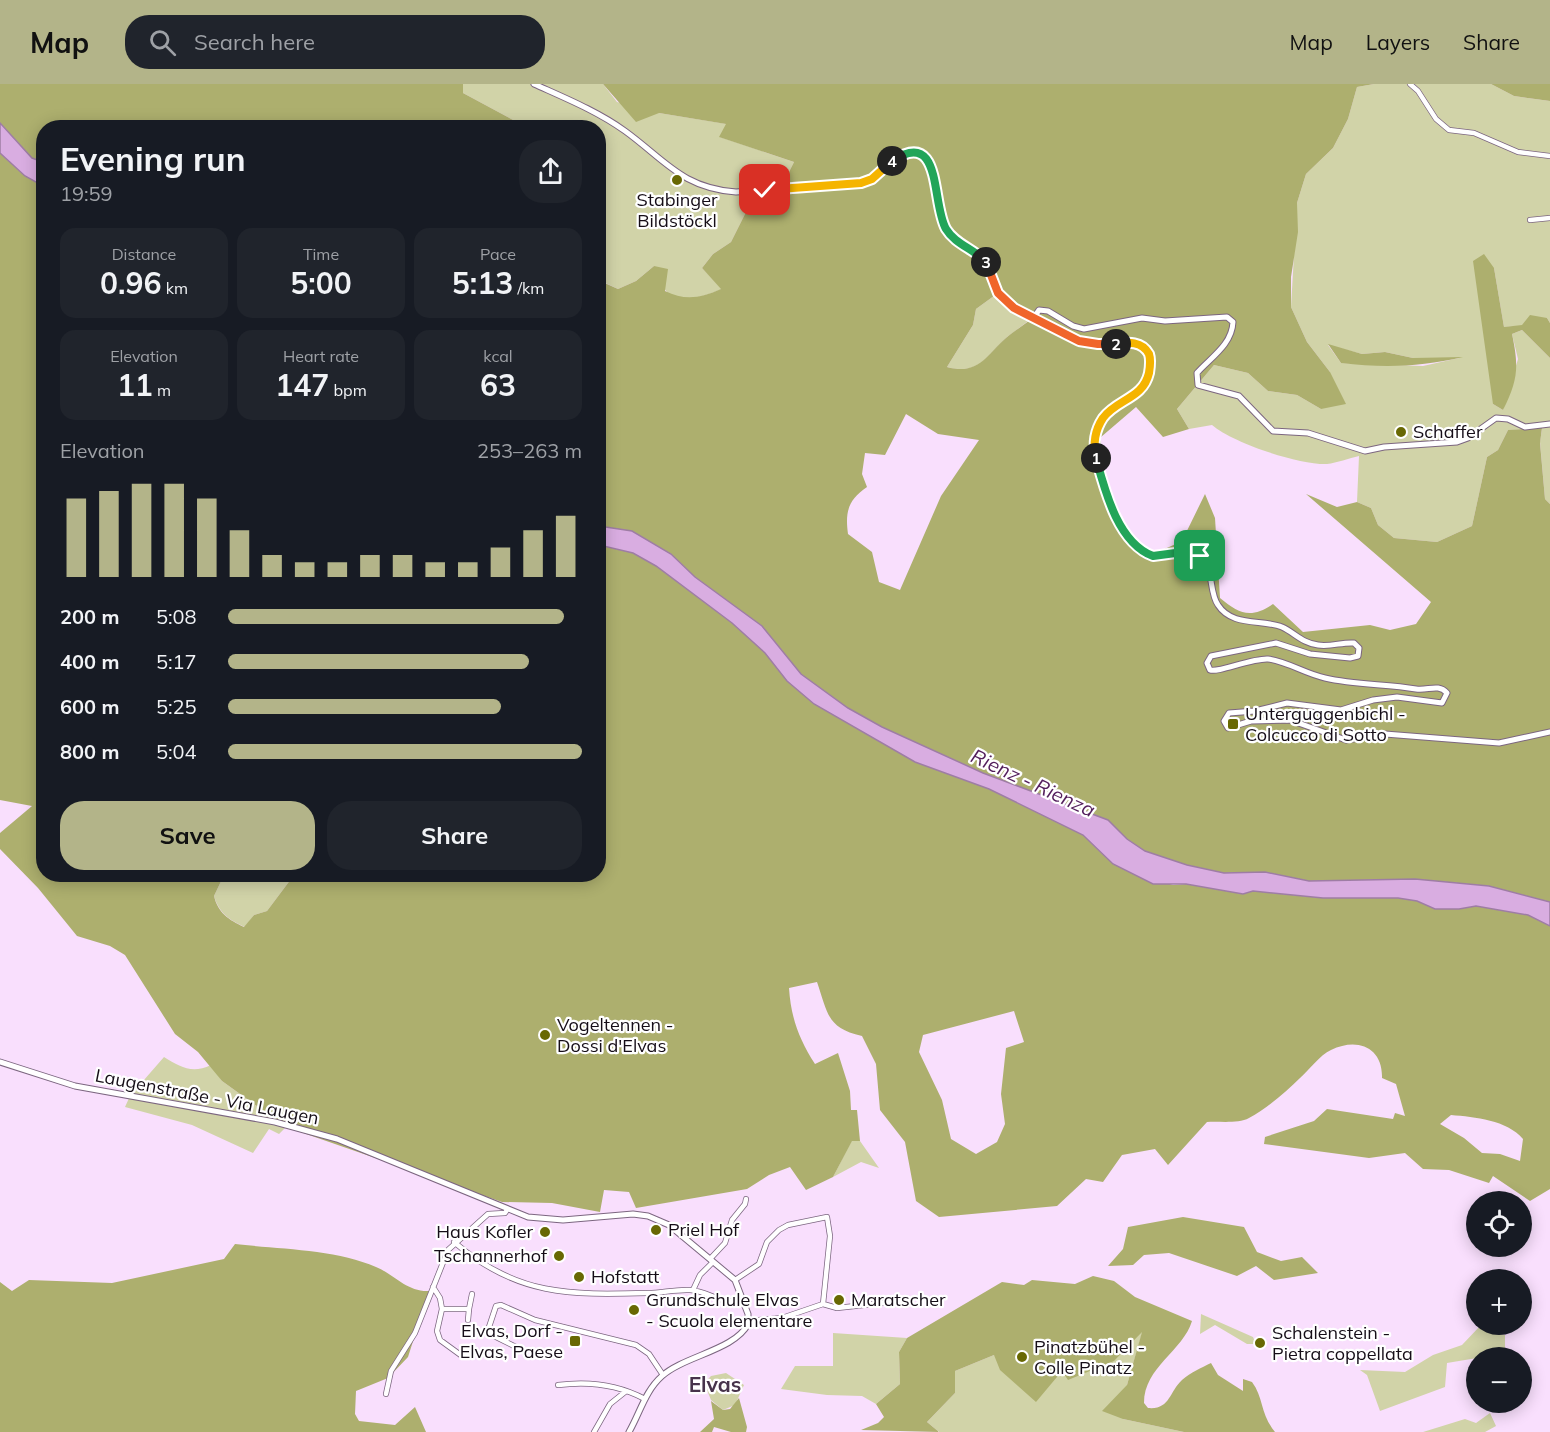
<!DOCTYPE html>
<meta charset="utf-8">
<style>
body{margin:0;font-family:Mulish,sans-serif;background:#20242c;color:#f1f3f6;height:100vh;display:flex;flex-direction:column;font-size:22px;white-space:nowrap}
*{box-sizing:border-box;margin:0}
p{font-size:20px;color:#9ea1a6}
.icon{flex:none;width:33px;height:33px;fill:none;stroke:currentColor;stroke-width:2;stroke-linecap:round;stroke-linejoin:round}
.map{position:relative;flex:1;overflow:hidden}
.drawer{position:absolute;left:36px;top:36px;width:570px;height:762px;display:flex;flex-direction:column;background:#171b24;border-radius:24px;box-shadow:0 3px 15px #0003}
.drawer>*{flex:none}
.tools{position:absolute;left:1466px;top:1107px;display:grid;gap:12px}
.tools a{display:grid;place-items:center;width:66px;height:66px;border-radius:50%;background:#171b24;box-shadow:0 3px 15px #0003;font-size:30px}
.pin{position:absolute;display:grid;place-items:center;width:51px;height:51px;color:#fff;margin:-26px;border-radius:12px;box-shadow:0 3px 9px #0006}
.km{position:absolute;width:30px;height:30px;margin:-15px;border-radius:50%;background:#222;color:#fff;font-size:16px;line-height:30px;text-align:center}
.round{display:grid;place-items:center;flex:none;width:63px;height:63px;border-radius:24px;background:#20242c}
.head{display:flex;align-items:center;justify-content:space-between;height:102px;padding:0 24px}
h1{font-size:33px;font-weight:700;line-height:45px}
.metrics{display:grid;grid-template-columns:repeat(3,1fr);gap:9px;height:102px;padding:6px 24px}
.metrics div{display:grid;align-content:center;border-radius:15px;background:#20242c;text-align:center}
.metrics b{font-size:30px;font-weight:700}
.metrics small{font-size:16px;font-weight:400}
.metrics p{font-size:16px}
.chart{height:168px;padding:12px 24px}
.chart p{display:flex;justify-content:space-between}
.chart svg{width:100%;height:108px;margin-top:6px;stroke:#b3b489;stroke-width:6}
.action{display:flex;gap:12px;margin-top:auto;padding:12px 24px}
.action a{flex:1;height:69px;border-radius:24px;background:#b3b489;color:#111;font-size:24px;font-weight:700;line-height:69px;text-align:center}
.action a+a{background:#20242c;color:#f1f3f6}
ul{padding:0 24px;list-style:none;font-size:20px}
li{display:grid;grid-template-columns:96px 72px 1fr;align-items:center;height:45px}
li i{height:15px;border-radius:8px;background:#b3b489}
header{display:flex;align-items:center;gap:36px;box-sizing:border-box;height:84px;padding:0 30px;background:#b3b489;color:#111}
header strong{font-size:28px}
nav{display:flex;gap:33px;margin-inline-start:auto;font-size:21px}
.search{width:420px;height:54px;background:#20242c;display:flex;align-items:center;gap:15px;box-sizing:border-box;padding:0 21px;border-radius:24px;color:#9ea1a6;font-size:22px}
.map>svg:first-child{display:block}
.green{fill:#d1d3a8;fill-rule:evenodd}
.forest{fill:#adaf6e;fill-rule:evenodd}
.water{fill:#d9ade1;stroke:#9e7da4;stroke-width:1.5}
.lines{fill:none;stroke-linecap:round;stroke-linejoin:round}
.minor-casing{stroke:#7c6680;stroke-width:6}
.tertiary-casing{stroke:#7c6680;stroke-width:7}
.minor{stroke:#fff;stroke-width:4.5}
.tertiary{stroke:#fff;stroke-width:5}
.split-1-casing{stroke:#fff;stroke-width:12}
.split-2-casing{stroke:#fff;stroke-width:12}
.split-3-casing{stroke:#fff;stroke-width:12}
.split-4-casing{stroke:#fff;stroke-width:12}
.split-5-casing{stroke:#fff;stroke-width:12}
.split-1{stroke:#22a559;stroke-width:8}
.split-2{stroke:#f5b400;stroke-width:8}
.split-3{stroke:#f0652b;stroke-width:8}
.split-4{stroke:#22a559;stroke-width:8}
.split-5{stroke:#f5b400;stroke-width:8}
.poi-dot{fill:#686803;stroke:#fff;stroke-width:2}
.labels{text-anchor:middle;stroke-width:4.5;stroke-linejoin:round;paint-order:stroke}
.poi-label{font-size:18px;fill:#150d17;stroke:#fff;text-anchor:start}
.street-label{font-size:18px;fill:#150d17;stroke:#fff}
.water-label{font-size:20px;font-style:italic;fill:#531e5c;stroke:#fff}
.quarter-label{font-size:21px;font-weight:bold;fill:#47334b;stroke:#fff}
</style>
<header>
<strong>Map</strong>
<div class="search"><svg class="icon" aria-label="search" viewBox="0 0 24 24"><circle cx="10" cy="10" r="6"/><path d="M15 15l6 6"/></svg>Search here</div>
<nav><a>Map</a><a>Layers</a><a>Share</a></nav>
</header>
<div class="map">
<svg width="1550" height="1348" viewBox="0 0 1550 1348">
<rect width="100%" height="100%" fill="#f9dffd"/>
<path class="green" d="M 463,0 L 603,0 L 617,18 L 659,29 L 727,40 L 720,53 L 794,78 L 786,94 L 748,124 L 731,158 L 713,170 L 702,184 L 722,205 C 706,212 675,223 664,204 C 659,198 657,189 654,182 L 636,197 L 618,205 L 599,196 L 598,44 L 526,43 L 463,9 Z
M 1374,0 L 1491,0 L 1514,12 L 1550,17 L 1550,239 L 1547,234 L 1522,242 L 1504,243 L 1494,184 L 1493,320 L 1503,326 L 1518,275 L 1512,250 L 1522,246 L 1550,274 L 1550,420 L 1545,415 L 1540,358 L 1542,345 L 1508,346 L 1498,366 L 1487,373 L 1472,442 L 1437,458 L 1394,454 L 1378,441 L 1371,424 L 1357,418 L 1359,372 C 1349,374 1337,379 1327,380 C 1299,381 1233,359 1212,341 L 1189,345 L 1177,325 L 1214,281 L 1248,289 L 1268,307 L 1297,311 L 1321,325 L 1330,288 L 1307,258 L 1291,223 L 1297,119 L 1306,90 L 1333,64 L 1348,35 L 1357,3 ZM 1328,261 L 1362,270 L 1385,268 L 1413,274 L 1459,274 L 1423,282 L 1341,279 Z
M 998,209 L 1035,232 C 1026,239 1016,246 1007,253 C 987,271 979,292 947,283 L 973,241 L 976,225 Z
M 224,791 L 294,791 L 267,827 L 254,831 L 245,843 C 229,836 219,829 214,812 Z
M 164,973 C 180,983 192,990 211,981 L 222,997 L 286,1043 L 279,1050 L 269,1045 L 253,1069 L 192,1041 L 125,1023 L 130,1012 Z
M 852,1056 L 860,1057 L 879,1084 L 861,1078 L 833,1093 Z
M 1201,1230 L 1253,1253 L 1256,1260 L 1247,1260 L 1215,1241 L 1200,1250 Z
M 1481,1241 L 1494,1241 L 1493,1249 L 1505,1251 L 1505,1265 L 1510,1273 L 1495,1271 L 1447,1279 L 1445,1303 L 1380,1327 L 1367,1291 L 1360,1286 L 1405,1288 L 1433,1271 L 1462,1261 Z
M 1143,1246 L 1127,1301 L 1123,1335 L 1184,1348 L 939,1348 L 927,1338 L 955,1309 L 955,1287 L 994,1271 L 1062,1287 Z
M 833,1249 L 907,1254 L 899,1268 L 900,1300 L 876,1320 L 862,1312 L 827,1311 L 781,1305 L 795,1282 L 833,1282 Z
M 726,1289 L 744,1301 L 735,1321 L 723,1326 L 711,1316 L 704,1299 L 711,1292 Z
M 1490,1329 L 1496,1342 L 1485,1348 L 1423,1348 L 1465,1335 L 1476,1339 Z"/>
<path class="forest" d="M 0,0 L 463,0 L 463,9 L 526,43 L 44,44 L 43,78 L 32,74 L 0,39 Z
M 603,0 L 1374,0 L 1357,3 L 1348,35 L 1333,64 L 1306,90 L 1297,119 L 1298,148 L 1291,193 L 1291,223 L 1307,258 L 1330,288 L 1346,320 L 1321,325 L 1297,311 L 1268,307 L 1248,289 L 1214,281 L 1177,325 L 1189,345 L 1163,353 L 1136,323 L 1101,353 L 1100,389 L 1120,443 L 1154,470 L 1182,457 L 1205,410 L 1215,434 L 1220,514 C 1239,530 1251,535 1273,520 L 1303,548 L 1370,541 L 1390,546 L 1416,540 L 1431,518 L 1306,410 L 1337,423 L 1357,418 L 1371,424 L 1378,441 L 1394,454 L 1437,458 L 1472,442 L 1487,373 L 1498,366 L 1508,346 L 1542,344 L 1540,359 L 1545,415 L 1550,420 L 1550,818 L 1489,802 L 1415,795 L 1309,797 L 1265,788 L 1224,789 L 1187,781 L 1145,767 L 1127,755 L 1108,736 L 983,689 L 882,643 L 848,624 L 801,590 L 762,542 L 695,493 L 671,470 L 599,442 L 598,196 L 618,205 L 636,197 L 654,182 L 668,185 L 665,207 C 685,217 701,214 721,205 L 702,184 L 713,170 L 731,158 L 748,124 L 786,94 L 794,78 L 719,53 L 726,40 L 659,29 L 636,38 ZM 998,209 L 1014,224 L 1034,233 C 1025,240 1016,246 1007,253 C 987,270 979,292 947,283 L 973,241 L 976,225 ZM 906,330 L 938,350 L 979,356 L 941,412 L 900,506 L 879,498 L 872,468 L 848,450 C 845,428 848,416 867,403 L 862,390 L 865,369 L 885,371 Z
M 1491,0 L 1550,0 L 1550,17 L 1514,12 Z
M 0,69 L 25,92 L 43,102 L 44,790 L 224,791 L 214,812 C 218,829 229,836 244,843 L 254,831 L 267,827 L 294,791 L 598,790 L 599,461 L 633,469 L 656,482 L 732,539 L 765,569 L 787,597 L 915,678 L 989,705 L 1083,751 L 1113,780 L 1132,788 L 1173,801 L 1186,800 L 1243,810 L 1253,807 L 1323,814 L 1398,814 L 1417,817 L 1435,825 L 1459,825 L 1476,822 L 1528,831 L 1550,842 L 1550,1105 L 1530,1117 L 1493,1092 L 1489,1099 L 1449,1086 L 1423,1085 L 1405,1069 L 1369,1074 L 1264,1060 L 1265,1053 L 1314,1037 L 1327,1025 L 1393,1035 L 1395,1029 L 1405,1032 L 1396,1000 L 1382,994 C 1383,963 1357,953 1331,966 C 1320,971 1309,986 1300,994 C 1285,1009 1267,1024 1249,1034 C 1238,1040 1219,1037 1207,1038 L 1168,1081 L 1155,1065 L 1122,1071 L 1103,1098 L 1086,1095 L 1057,1122 L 939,1133 L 916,1117 L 905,1058 L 880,1026 L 876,980 L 862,952 C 827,944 828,930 817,898 L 789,904 C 791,934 799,955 815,980 L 838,969 L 850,1007 L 851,1026 L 857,1026 L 860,1057 L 852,1057 L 833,1093 L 806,1106 L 790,1083 L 769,1091 L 747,1105 L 636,1124 L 629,1108 L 604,1106 L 600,1128 L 552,1119 L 502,1118 L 286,1043 L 222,997 L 198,968 L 175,950 L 125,871 L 110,862 L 77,852 L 38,804 L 0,765 L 0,749 L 32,722 L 0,716 ZM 1014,927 L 1024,958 L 1006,964 L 1001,1010 L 1005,1040 L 997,1058 L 976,1070 L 951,1055 L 942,1016 L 919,968 L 923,951 ZM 1451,1031 C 1475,1033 1507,1036 1523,1055 L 1520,1077 L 1500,1070 L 1482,1069 L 1464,1054 L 1440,1040 Z
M 1484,170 L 1494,184 L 1504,243 L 1522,241 L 1530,231 L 1547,234 L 1550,239 L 1550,274 L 1522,246 L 1512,250 C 1519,283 1518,296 1503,326 L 1493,320 L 1473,177 Z
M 1328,260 L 1362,270 L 1385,268 L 1413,274 L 1463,273 C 1420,283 1384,284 1341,279 Z
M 1183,1133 L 1244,1143 L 1257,1168 L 1281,1177 L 1302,1173 L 1318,1189 L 1274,1196 L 1256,1182 L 1237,1192 L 1169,1169 L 1144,1171 L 1133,1181 L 1108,1182 L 1123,1165 L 1128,1143 Z
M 235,1160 C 278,1165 336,1165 376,1183 C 395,1191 407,1208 429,1207 L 408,1273 L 388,1294 L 356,1307 L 355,1330 L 359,1337 L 395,1341 L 415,1323 L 426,1348 L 0,1348 L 0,1198 L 12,1207 L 29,1196 L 112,1199 L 224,1175 Z
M 1093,1192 L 1114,1197 L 1135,1213 L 1192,1237 C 1183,1267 1144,1283 1144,1319 L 1148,1324 C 1170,1326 1169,1308 1182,1296 C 1191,1288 1201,1284 1211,1279 L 1218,1291 L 1243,1307 L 1243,1295 L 1252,1298 C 1264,1314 1260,1330 1275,1348 L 1184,1348 L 1123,1335 L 1102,1327 L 1127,1301 L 1142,1248 L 1114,1277 L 1068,1296 L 1062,1287 L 1036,1318 L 1000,1286 L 994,1271 L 955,1287 L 955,1309 L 927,1338 L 939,1348 L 861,1346 L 878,1339 L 884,1333 L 876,1320 L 900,1300 L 899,1268 L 907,1254 L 1002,1198 L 1024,1201 L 1032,1196 L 1075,1200 Z
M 739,1314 L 747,1343 L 746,1348 L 731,1348 L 714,1343 L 712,1348 L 700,1348 L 714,1335 L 711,1317 L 723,1326 L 730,1325 Z"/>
<path class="water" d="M 0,39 L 32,74 L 43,78 L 43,102 L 25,92 L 0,69 Z
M 599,442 L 632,447 L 671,470 L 695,493 L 762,542 L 801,590 L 848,624 L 882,643 L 983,689 L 1108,736 L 1127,755 L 1145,767 L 1187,781 L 1224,789 L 1265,788 L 1309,797 L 1415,795 L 1489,802 L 1550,818 L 1550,842 L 1528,831 L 1476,822 L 1459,825 L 1435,825 L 1417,817 L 1398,814 L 1323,814 L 1253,807 L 1243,810 L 1186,800 L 1153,800 L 1113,780 L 1083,751 L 989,705 L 915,678 L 814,620 L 787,597 L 765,569 L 732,539 L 656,482 L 633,469 L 599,461 Z"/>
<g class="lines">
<g class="minor-casing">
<path id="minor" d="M 1410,0 L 1418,7 L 1436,35 L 1449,46 L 1474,49 L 1518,68 L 1550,72
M 1530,136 L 1550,134
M 454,1158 C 517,1212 569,1211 648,1209 C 662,1209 676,1205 690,1206 C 709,1207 722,1222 742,1216
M 710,1175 L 725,1159 L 732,1136 L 745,1120 L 746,1115
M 735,1196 L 759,1180 L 767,1158 L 779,1146 L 788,1141 L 827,1133 L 830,1152 L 823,1220
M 433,1203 L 440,1214 L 442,1225 L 469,1225 L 472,1210
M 693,1206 L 700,1191 L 713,1178
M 442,1225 L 437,1247 L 440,1256 L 462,1272
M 468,1236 L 469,1225
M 748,1237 L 782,1234 L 823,1220 L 837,1224 L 892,1218
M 516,1263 L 490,1250 L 489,1243 L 496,1222 L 501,1221 L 535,1236 L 636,1261 L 649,1270 L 663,1291
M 558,1301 C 588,1297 617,1300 645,1315
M 386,1310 L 391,1287 L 415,1249 L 448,1166 L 488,1130 L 505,1129 L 507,1126
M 594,1348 L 610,1320 L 625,1308"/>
</g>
<g class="tertiary-casing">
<path id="tertiary" d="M 534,0 C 565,14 597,27 625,47 C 665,76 682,104 736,108 L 861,99 C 884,92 896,63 922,70 C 941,88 932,113 941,135 C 950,157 970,160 984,176 C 995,188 995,205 1005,217 L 1079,257 L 1098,260 L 1133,259 L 1144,264 C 1174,300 1108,319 1097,345 C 1088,368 1110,424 1122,445 C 1129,456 1141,468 1153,472 C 1168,475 1183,463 1198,471 C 1215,481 1208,507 1218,521 C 1232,543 1262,535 1282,543 C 1295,549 1302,559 1318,561 C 1331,563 1342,558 1354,559 L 1359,564 L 1358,572 L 1350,574 L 1310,570 L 1276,559 L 1211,572 L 1207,579 L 1210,586 C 1218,589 1252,574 1268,575 C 1286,577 1306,590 1325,594 C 1355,601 1386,600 1416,605 C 1428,607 1438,599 1447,609 L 1442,619 L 1397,613 L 1373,616 L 1341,626 L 1287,619 L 1255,627 L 1229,629 L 1224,637 L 1228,644 L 1251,637 L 1290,636 L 1346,656 L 1385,650 L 1499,659 L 1550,648
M 1035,232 L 1039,226 L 1048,227 L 1073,242 L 1084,245 L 1142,234 L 1165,237 L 1227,233 L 1233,238 C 1232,261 1210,274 1197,289 L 1198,301 L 1239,312 L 1273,347 L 1308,349 L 1365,367 L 1384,363 L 1457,358 L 1468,354 L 1496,334 L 1508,335 L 1525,343 L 1550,340
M 0,978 L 75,1002 L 275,1038 L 337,1055 L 528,1133 L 563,1136 L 633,1130 L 648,1132 L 669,1141 L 735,1196 L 748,1230 L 748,1240 C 735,1266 684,1272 662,1292 C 645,1307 640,1329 629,1348"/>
</g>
<use href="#minor" class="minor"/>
<use href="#tertiary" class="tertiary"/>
</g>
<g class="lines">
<g class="split-1-casing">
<path id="split-1" d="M 1096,374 C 1105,407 1118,459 1153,472 L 1183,468 L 1200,472"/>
</g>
<g class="split-2-casing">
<path id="split-2" d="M 1096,374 C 1093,360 1095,346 1103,334 C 1117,315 1143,315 1149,289 C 1150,283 1151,276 1149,270 C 1142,257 1128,258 1116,260"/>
</g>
<g class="split-3-casing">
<path id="split-3" d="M 986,178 L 998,209 L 1014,224 L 1079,257 L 1098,260 L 1116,260"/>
</g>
<g class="split-4-casing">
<path id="split-4" d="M 892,77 C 943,43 931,119 946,145 C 955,160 974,165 986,178"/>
</g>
<g class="split-5-casing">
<path id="split-5" d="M 765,106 L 861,99 L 872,95 L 892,77"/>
</g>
<use href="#split-1" class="split-1"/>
<use href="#split-2" class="split-2"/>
<use href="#split-3" class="split-3"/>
<use href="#split-4" class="split-4"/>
<use href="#split-5" class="split-5"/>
</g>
<g class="poi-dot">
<circle cx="677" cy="96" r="6"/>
<circle cx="1401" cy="348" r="6"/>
<rect x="1227" y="634" width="12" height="12" rx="3"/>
<circle cx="545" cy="951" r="6"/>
<circle cx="656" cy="1146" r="6"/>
<circle cx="545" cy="1148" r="6"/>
<circle cx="559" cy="1172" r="6"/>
<circle cx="579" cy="1193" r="6"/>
<circle cx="839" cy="1216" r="6"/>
<circle cx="634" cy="1226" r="6"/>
<rect x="569" y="1251" width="12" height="12" rx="3"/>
<circle cx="1260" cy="1259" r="6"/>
<circle cx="1022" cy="1273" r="6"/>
</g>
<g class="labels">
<g class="poi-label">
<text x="677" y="122" text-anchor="middle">Stabinger<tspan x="677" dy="21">Bildstöckl</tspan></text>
<text x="1413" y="354">Schaffer</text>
<text x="1245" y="636">Unterguggenbichl -<tspan x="1245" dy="21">Colcucco di Sotto</tspan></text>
<text x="557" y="947">Vogeltennen -<tspan x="557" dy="21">Dossi d'Elvas</tspan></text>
<text x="668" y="1152">Priel Hof</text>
<text x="533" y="1154" text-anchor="end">Haus Kofler</text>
<text x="547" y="1178" text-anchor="end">Tschannerhof</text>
<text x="591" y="1199">Hofstatt</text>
<text x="646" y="1222">Grundschule Elvas<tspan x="646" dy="21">- Scuola elementare</tspan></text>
<text x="851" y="1222">Maratscher</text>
<text x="563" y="1253" text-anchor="end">Elvas, Dorf -<tspan x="563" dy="21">Elvas, Paese</tspan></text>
<text x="1272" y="1255">Schalenstein -<tspan x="1272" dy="21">Pietra coppellata</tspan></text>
<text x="1034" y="1269">Pinatzbühel -<tspan x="1034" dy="21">Colle Pinatz</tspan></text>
</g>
<g class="street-label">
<text transform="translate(207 1013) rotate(11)" y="6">Laugenstraße - Via Laugen</text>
</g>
<g class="water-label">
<text transform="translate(1033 699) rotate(25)" y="7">Rienz - Rienza</text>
</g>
<g class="quarter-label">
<text x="715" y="1308">Elvas</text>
</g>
</g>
</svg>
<div class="tools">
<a><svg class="icon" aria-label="locate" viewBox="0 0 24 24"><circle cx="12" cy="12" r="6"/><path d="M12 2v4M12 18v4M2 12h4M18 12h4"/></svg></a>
<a>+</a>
<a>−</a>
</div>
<div class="pin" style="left:1200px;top:472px;background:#1e9e55"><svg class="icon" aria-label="arrive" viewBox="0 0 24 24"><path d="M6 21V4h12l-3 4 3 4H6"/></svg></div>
<div class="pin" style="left:765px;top:106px;background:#d93025"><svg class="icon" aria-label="check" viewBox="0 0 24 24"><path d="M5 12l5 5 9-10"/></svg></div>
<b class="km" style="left:1096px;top:374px">1</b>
<b class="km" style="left:1116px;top:260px">2</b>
<b class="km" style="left:986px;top:178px">3</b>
<b class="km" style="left:892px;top:77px">4</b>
<section class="drawer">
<div class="head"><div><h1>Evening run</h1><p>19:59</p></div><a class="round"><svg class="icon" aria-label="share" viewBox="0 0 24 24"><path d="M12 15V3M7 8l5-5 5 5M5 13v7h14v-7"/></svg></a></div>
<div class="metrics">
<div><p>Distance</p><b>0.96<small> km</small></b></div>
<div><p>Time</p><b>5:00</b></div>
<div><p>Pace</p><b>5:13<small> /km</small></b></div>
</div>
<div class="metrics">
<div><p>Elevation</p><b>11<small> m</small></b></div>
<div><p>Heart rate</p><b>147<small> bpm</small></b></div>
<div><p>kcal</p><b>63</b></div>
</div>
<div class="chart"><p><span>Elevation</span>253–263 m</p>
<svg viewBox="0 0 160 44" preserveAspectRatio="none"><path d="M5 44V12M15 44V9M25 44V6M35 44V6M45 44V12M55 44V25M65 44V35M75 44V38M85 44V38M95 44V35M105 44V35M115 44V38M125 44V38M135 44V32M145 44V25M155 44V19"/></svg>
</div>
<ul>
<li><b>200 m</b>5:08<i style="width:95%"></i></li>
<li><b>400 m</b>5:17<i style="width:85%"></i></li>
<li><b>600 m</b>5:25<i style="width:77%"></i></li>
<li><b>800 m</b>5:04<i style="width:100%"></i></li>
</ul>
<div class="action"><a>Save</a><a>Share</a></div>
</section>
</div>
